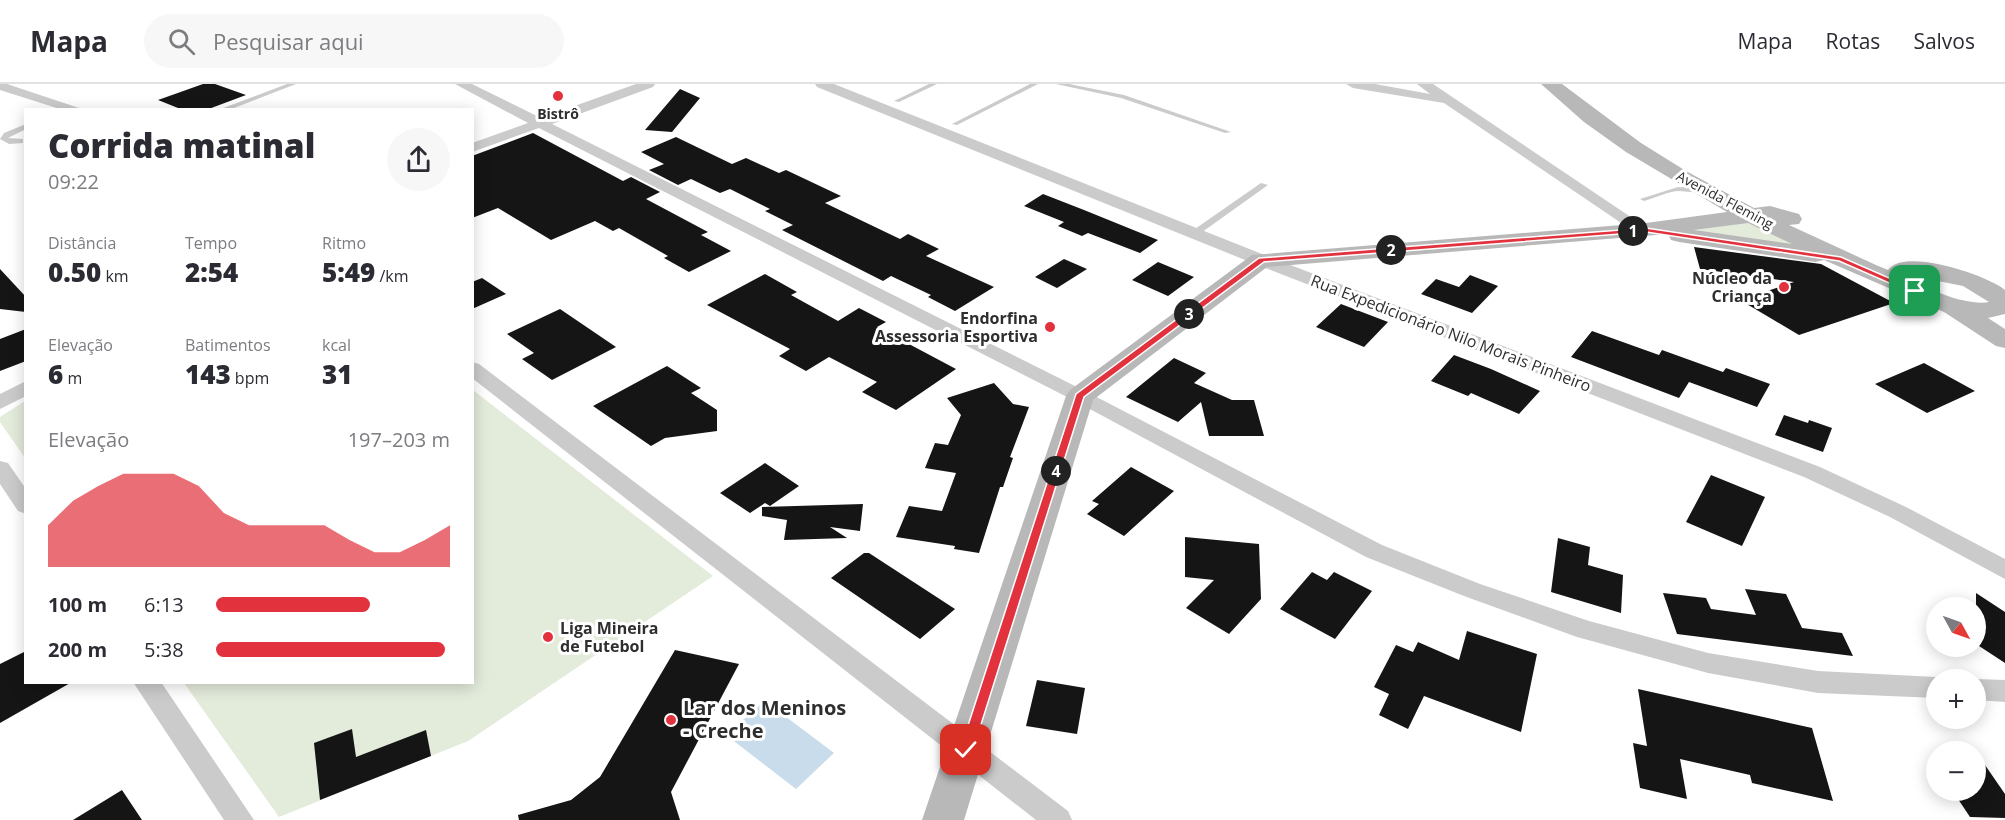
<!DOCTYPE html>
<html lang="pt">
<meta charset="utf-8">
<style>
body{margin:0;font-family:"Open Sans",sans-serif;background:#f7f7f7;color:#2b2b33;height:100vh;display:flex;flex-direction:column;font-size:22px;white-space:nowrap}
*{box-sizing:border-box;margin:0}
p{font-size:20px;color:#7c7c81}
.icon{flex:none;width:33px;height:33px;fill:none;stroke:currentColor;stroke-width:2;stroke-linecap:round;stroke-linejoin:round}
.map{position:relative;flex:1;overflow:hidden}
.side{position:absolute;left:24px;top:24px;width:450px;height:576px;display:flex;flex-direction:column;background:#fff;border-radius:0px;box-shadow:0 3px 15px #0003}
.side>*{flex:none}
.needle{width:39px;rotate:130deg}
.buttons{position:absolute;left:1926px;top:513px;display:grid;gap:12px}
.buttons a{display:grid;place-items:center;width:60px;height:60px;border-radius:50%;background:#fff;box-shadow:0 3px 15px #0003;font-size:30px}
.pin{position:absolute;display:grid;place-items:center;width:51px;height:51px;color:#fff;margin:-26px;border-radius:12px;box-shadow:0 3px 9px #0006}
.km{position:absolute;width:30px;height:30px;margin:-15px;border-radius:50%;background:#222;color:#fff;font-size:16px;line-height:30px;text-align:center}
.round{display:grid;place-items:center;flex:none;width:63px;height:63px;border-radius:32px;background:#f7f7f7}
.summary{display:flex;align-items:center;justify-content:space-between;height:102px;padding:0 24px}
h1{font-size:33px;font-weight:800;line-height:45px}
.figures{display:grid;grid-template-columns:repeat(3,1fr);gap:9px;height:102px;padding:6px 24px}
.figures div{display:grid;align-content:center}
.figures b{font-size:26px;font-weight:800}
.figures small{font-size:16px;font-weight:400}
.figures p{font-size:16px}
.chart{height:168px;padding:12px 24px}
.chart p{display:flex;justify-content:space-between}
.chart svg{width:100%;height:108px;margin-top:6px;fill:#e2323d;opacity:.7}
ul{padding:0 24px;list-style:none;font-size:20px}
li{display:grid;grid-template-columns:96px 72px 1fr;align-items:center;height:45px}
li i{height:15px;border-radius:8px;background:#e2323d}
header{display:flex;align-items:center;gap:36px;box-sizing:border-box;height:84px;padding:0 30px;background:#fff;border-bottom:2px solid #e1e1e2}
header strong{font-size:28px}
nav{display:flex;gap:33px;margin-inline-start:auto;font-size:21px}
.search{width:420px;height:54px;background:#f7f7f7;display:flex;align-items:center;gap:15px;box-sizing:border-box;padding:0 21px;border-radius:33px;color:#7c7c81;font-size:22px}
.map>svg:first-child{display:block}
.green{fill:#e3ebdb}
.water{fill:#c8dceb}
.building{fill:#151515}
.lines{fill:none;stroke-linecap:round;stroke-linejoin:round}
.lane{fill:#cbcbcb;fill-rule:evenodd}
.street{fill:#cbcbcb;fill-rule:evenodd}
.secondary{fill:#b8b8b8;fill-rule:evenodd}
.route{fill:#e2323d;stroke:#fff;stroke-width:1.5}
.poi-dot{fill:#e2323d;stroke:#fff;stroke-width:2}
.labels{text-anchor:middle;stroke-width:6;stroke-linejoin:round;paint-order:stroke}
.far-poi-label{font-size:14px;font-weight:bold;fill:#2e2e2e;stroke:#fff}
.far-street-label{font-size:14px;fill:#2e2e2e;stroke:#fff}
.poi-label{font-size:16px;font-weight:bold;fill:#2e2e2e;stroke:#fff;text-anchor:end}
.street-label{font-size:16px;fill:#2e2e2e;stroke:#fff}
.near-poi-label{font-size:20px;font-weight:bold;fill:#2e2e2e;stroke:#fff;text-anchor:start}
</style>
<header>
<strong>Mapa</strong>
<div class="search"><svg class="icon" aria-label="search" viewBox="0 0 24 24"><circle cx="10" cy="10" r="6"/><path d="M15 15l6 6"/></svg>Pesquisar aqui</div>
<nav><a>Mapa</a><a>Rotas</a><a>Salvos</a></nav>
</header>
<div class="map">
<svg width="2005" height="736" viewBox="0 0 2005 736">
<rect width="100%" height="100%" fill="#fff"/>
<path class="green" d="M 1757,137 L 1810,164 L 1688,147 Z
M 473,306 L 713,492 L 468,657 L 279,733 L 184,599 L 472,598 Z
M 25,317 L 25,374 L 0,338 L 0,333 Z"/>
<path class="water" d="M 765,617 L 834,669 L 796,705 L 726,651 Z"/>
<path class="building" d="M 203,0 L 215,0 L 246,11 L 206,26 L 183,26 L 158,16 Z
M 680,5 L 700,14 L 672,48 L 645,46 Z
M 533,49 L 623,97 L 631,93 L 660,108 L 646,115 L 708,148 L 701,151 L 731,167 L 689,188 L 664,174 L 668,172 L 619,144 L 613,147 L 595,137 L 551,156 L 498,124 L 472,134 L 472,72 Z
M 676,53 L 732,80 L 746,74 L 779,89 L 786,86 L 841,112 L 825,119 L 900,155 L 908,150 L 939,165 L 926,172 L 994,203 L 955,227 L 928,213 L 931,211 L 891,192 L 883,197 L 782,146 L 793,141 L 765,127 L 770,125 L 730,105 L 720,109 L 691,95 L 678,101 L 649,86 L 664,80 L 641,68 Z
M 1043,110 L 1084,126 L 1158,156 L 1140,169 L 1088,149 L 1082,152 L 1058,142 L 1064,138 L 1024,122 Z
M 1694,163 L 1821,180 L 1894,219 L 1799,251 L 1740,216 L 1794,198 L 1700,185 Z
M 1064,175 L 1087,185 L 1057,204 L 1035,193 Z
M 1158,178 L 1194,193 L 1168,212 L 1132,196 Z
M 0,185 L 26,213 L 26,228 L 0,225 Z
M 765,190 L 797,208 L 791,211 L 838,237 L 859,224 L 886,238 L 877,243 L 956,285 L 896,326 L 862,308 L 877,298 L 829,273 L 806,287 L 779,272 L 790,265 L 707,221 Z
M 1470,191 L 1498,202 L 1472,229 L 1421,210 L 1436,195 L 1459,203 Z
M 482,194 L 506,210 L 472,225 L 472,198 Z
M 1341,220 L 1388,238 L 1364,263 L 1316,243 Z
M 560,225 L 616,263 L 552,296 L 522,275 L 534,269 L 507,250 Z
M 26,245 L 26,277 L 0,287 L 0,255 Z
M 1592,247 L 1659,271 L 1662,266 L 1723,288 L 1726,284 L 1770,300 L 1757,323 L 1689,298 L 1679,314 L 1571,273 Z
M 1454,271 L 1491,285 L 1540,307 L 1519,330 L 1471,309 L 1468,312 L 1431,297 Z
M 1174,274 L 1206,289 L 1194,299 L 1232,316 L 1254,316 L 1264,352 L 1209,352 L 1201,318 L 1178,338 L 1126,313 Z
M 1924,279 L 1975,307 L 1927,329 L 1875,300 Z
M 667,282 L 701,304 L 691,309 L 717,326 L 717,347 L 665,354 L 651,362 L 593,322 Z
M 994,299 L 1013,320 L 1029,323 L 1010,373 L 1013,374 L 1003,403 L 1000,403 L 979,469 L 954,465 L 955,462 L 896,453 L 909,422 L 942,427 L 956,389 L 925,384 L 935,359 L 948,361 L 961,331 L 947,314 Z
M 1784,331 L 1808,339 L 1809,336 L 1832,344 L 1823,368 L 1775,351 Z
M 765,379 L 799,402 L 770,422 L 765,419 L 750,429 L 720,409 Z
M 1131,383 L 1174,407 L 1124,452 L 1087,430 L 1099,420 L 1092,417 Z
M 1711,391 L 1765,413 L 1742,462 L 1686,438 Z
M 863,420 L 860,447 L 830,443 L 847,454 L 784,456 L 787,436 L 762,432 L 762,423 Z
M 1185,453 L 1259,460 L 1261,515 L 1229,550 L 1186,524 L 1214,496 L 1185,493 Z
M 1558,454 L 1590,463 L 1588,481 L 1623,491 L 1621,529 L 1551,508 Z
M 864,469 L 869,469 L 955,525 L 920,555 L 831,494 Z
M 1312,488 L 1327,496 L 1334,488 L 1372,507 L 1335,555 L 1280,525 Z
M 1745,505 L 1786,510 L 1802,544 L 1842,549 L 1853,572 L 1677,550 L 1663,509 L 1706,514 L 1711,525 L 1756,531 Z
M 1976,509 L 2005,528 L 2005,579 L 1976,560 Z
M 1467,547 L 1537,570 L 1521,648 L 1424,612 L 1408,645 L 1379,631 L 1389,610 L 1374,603 L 1396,561 L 1413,568 L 1418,558 L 1459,576 Z
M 675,566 L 739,580 L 671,708 L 680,736 L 519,736 L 518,731 L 571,716 L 600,693 Z
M 26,567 L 26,598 L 72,598 L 0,639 L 0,580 Z
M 1037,596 L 1085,604 L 1077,650 L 1026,642 Z
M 1638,605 L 1812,644 L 1833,717 L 1752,699 L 1750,691 L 1680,675 L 1687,715 L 1640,704 L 1633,659 L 1647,662 Z
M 352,645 L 356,673 L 426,646 L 431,672 L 320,716 L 314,659 Z
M 1976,668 L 2005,710 L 2005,734 L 1970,733 L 1952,706 L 1976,706 Z
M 122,706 L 142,736 L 73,736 Z"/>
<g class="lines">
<path class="lane" d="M 287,0 L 296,0 L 229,26 L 218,26 Z
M 929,0 L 937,0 L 899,18 L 894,17 Z
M 1030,0 L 1038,0 L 957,41 L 952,40 Z
M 1056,0 L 1069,0 L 1124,11 L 1231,48 L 1225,49 L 1121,14 Z
M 26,40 L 26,45 L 8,54 L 23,55 L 23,59 L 9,60 L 0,55 L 4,49 Z
M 1261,99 L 1268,101 L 1198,151 L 1192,151 L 1192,147 Z
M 1678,103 C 1687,104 1702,101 1708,105 C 1696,111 1690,107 1678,107 C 1667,108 1655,114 1644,117 L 1640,115 Z"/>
<path class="street" d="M 0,0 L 7,0 L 85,26 L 63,26 L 0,6 Z
M 455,0 L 472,0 L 541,34 L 636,0 L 655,0 L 653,3 L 552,40 L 1087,308 L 1382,461 L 1480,500 L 1589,537 L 1708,569 L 1818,587 L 1936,593 L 1942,596 L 1936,596 L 1936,614 L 1818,609 L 1708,589 L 1577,553 L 1464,512 L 1366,473 L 1073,316 L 539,44 L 472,68 L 472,59 L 528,39 Z
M 815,0 L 834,0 L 1267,172 L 1820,383 L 1906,423 L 2005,475 L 2005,495 L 1890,433 L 1804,393 L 1255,180 L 817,3 Z
M 1346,0 L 1375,0 L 1430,10 L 1417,0 L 1433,0 L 1650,146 L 1648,149 L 1636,149 L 1444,19 L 1353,4 Z
M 472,278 L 479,280 L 1068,727 L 1072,736 L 1036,736 L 472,294 Z
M 26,297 L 26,312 L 0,325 L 0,310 Z
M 0,377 L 8,379 L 26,405 L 26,430 L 18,427 L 0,400 Z
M 1976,595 L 2005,596 L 2005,618 L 1976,616 Z
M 133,598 L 161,598 L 254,736 L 224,736 Z"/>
<path class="secondary" d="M 1541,0 L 1562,0 L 1641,59 L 1686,87 L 1754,124 L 1770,122 L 1799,130 L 1802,135 L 1799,140 L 1789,141 L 1876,181 L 1888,186 C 1904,163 1987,191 2005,206 L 2005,230 L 1988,234 L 2005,245 L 2005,264 L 1996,262 L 1944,228 L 1824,176 L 1815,178 L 1679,158 L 1671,156 L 1668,150 L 1267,183 L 1093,316 L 964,736 L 922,736 L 1066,312 L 1070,306 L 1252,171 L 1646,139 L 1727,128 L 1626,68 L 1584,38 ZM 1748,139 L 1792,160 L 1694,146 ZM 1913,192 L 1963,202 L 1989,218 C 1969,222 1925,207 1913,192 Z"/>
</g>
<path class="route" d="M 1646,144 L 1841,173 L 1919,207 L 1912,209 L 1839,177 L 1646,148 L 1264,178 L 1084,313 L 973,666 L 966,671 L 962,669 L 960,666 L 1076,310 L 1259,174 Z"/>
<g class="poi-dot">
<circle cx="558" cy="12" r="6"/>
<circle cx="1784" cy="203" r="6"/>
<circle cx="1050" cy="243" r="6"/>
<circle cx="548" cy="553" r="6"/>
<circle cx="671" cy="636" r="6"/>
</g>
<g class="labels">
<g class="far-poi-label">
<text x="558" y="35">Bistrô</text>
</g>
<g class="far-street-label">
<text transform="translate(1725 116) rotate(28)" y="5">Avenida Fleming</text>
</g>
<g class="poi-label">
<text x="1772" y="200">Núcleo da<tspan x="1772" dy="18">Criança</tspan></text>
<text x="1038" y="240">Endorfina<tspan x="1038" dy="18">Assessoria Esportiva</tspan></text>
<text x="560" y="550" text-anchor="start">Liga Mineira<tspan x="560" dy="18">de Futebol</tspan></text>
</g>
<g class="street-label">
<text transform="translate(1451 249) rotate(21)" y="6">Rua Expedicionário Nilo Morais Pinheiro</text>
</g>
<g class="near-poi-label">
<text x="683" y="631">Lar dos Meninos<tspan x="683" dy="23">- Creche</tspan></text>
</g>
</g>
</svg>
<div class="buttons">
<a><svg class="needle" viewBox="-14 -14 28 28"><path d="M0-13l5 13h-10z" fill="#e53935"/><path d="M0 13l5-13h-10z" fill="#7c7c81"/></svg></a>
<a>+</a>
<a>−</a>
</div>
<div class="pin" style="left:1915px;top:207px;background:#1e9e55"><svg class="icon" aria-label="arrive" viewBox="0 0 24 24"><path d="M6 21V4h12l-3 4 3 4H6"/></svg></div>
<div class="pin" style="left:966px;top:666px;background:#d93025"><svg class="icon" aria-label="check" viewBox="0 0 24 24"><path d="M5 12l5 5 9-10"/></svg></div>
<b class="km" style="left:1633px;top:147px">1</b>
<b class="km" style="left:1391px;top:166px">2</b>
<b class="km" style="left:1189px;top:230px">3</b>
<b class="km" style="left:1056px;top:387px">4</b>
<section class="side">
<div class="summary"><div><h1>Corrida matinal</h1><p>09:22</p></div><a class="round"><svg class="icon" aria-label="share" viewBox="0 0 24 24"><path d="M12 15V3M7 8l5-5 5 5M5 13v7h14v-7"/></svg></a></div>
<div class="figures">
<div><p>Distância</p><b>0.50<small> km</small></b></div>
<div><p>Tempo</p><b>2:54</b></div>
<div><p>Ritmo</p><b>5:49<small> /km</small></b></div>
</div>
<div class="figures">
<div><p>Elevação</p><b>6<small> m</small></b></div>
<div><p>Batimentos</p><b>143<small> bpm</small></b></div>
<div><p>kcal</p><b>31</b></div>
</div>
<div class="chart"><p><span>Elevação</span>197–203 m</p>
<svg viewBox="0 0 160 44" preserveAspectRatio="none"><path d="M0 44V27L10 17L20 11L30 6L40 6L50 6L60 11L70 22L80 27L90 27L100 27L110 27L120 33L130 38L140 38L150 33L160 27V44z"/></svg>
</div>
<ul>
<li><b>100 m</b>6:13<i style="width:66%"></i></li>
<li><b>200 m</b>5:38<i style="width:98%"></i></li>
</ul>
</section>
</div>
